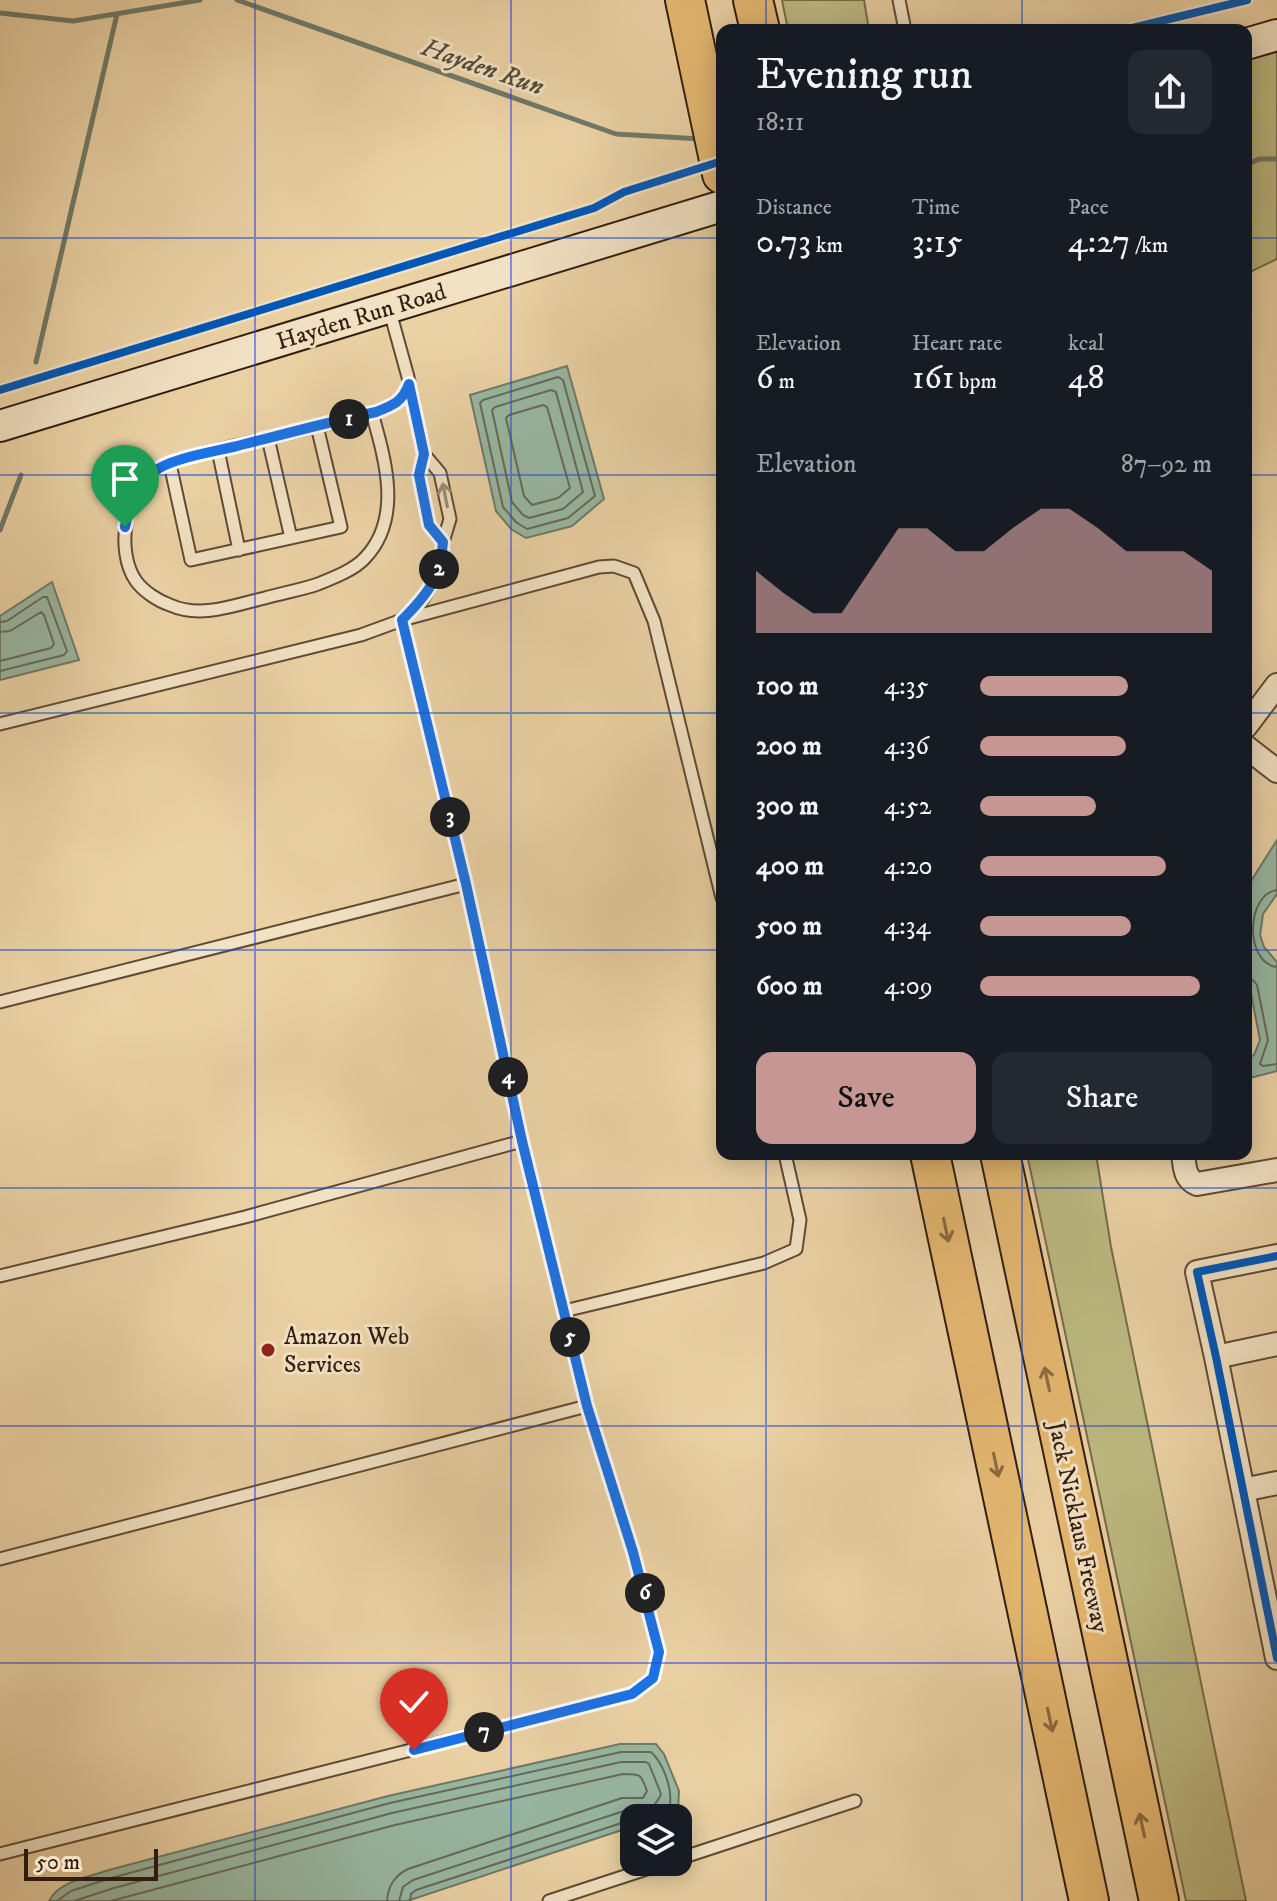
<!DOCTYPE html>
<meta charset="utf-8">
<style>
body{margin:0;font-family:"IM FELL DW Pica",serif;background:#242831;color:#f1f3f6;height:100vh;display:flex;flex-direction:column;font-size:30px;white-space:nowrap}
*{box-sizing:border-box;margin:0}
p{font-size:26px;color:#9ea1a6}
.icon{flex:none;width:44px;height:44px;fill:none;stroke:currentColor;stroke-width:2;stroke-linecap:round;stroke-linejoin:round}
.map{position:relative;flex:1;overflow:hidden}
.sheet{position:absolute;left:716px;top:24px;width:536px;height:1136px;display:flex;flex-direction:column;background:#171b24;border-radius:16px;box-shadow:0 4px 20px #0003}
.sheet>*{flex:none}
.tools{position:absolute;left:620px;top:1804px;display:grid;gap:16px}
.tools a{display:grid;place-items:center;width:72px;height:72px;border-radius:16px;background:#171b24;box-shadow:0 4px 20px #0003;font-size:40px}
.scale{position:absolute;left:24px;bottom:20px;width:134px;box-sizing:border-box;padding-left:8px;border:4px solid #321d10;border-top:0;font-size:22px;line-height:28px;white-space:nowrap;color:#321d10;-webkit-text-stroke:6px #f2e2c4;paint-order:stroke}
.pin{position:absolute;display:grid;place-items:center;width:68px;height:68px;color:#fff;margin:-82px -34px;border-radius:50% 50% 50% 0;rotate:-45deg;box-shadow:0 0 8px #0007}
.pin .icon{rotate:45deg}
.km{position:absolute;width:40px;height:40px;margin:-20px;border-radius:50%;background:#222;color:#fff;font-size:22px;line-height:40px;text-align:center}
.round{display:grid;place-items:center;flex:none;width:84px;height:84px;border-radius:16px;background:#242831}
.summary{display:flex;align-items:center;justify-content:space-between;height:136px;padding:0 40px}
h1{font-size:44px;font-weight:600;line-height:60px}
.metrics{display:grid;grid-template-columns:repeat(3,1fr);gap:12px;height:136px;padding:8px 40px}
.metrics div{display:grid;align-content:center}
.metrics b{font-size:34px;font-weight:600}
.metrics small{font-size:22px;font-weight:400}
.metrics p{font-size:22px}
.chart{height:224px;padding:16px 40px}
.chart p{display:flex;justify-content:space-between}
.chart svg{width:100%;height:144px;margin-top:8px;fill:#c59692;opacity:.7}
.action{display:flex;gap:16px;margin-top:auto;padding:16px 40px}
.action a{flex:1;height:92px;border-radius:16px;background:#c59692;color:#111;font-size:32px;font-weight:600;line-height:92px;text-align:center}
.action a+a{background:#242831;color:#f1f3f6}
ul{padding:0 40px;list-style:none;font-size:26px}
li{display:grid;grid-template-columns:128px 96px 1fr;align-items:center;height:60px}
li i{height:20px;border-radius:10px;background:#c59692}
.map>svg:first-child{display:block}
.green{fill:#bdba82;stroke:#786c49;stroke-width:2}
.water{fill:#98b8a4;stroke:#6f7a69;stroke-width:2}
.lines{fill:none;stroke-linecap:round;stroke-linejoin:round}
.shore{stroke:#656a5a;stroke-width:2}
.stream{stroke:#6f7a69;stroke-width:5}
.service-casing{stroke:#604a35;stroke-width:15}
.minor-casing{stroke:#604a35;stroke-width:26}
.secondary-casing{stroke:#321d10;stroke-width:34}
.motorway-casing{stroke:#321d10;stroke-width:42}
.service{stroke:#f2e2c4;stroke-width:11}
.minor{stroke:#f2e2c4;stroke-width:22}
.secondary{stroke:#f2e2c4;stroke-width:30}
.motorway{stroke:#e6b972;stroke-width:38}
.cycleway-casing{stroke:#f2e2c4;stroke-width:13}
.cycleway{stroke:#0057b8;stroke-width:8}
.oneway{stroke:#9c8973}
.oneway2{stroke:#8c6b41}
.route-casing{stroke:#fff;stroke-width:16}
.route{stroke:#1a73e8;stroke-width:10}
.grid{fill:none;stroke:#1d4ed8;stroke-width:2;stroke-opacity:0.55}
.poi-dot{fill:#8f2418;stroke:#f2e2c4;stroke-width:3}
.labels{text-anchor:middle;stroke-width:6;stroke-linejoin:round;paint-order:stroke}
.street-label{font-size:24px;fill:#321d10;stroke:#f2e2c4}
.poi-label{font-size:24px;fill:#321d10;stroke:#f2e2c4;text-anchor:start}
.water-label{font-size:26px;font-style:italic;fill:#514c3c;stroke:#f2e2c4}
</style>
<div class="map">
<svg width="1277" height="1901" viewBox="0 0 1277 1901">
<rect width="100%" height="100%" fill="#ebd2a5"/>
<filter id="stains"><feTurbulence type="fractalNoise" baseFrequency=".0025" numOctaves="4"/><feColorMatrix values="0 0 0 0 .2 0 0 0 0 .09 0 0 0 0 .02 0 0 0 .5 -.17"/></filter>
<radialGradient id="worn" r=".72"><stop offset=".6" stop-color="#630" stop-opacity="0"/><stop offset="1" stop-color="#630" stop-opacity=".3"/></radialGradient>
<path class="green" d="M 782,0 L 864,0 L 869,30 L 788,30 Z
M 1277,49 L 1277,259 L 1246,274 L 1246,59 Z
M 1027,1154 L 1096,1154 L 1111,1247 L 1246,1901 L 1186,1901 Z"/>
<path class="water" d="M 567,366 L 604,499 L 572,526 L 526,538 L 511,529 L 496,511 L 470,395 Z
M 52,582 L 79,660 L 0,680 L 0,616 Z
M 1277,840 L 1277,894 L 1263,914 L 1260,935 L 1264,947 L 1277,962 L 1277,1071 L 1246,1079 L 1246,1059 L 1254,1055 L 1260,1040 L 1246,968 L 1246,889 Z
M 620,1744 L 656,1744 L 664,1754 L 679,1791 L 678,1811 L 658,1818 L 634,1818 L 634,1826 L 407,1901 L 49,1901 C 59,1881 89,1877 109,1870 L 388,1796 Z"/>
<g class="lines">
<path class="shore" d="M 558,377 L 563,380 L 595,496 L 568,518 L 527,529 L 516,522 L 503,507 L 480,403 L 483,400 Z
M 551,390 L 556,392 L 583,492 L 563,509 L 529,518 L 523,515 L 512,502 L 492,410 L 495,407 Z
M 543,405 L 547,407 L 570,488 L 558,498 L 532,505 L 524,496 L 506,418 L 509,415 Z
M 0,622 L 7,621 L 43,597 L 47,597 L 67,651 L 64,655 L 0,671
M 0,632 L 10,631 L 41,612 L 44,615 L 54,644 L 51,648 L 0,661
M 1277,890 C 1246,894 1244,963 1277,967
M 1246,979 L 1253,980 L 1257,985 L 1268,1040 L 1260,1064 L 1263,1066 L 1277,1064
M 57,1901 L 71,1891 L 111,1878 L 390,1803 L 621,1752 L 651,1752 C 663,1763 672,1787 670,1804 L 662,1810 L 660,1818
M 74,1901 L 114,1888 L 392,1813 L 621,1762 L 646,1762 L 649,1764 L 661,1794 C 660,1798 651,1810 648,1813 L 635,1809 L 627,1810 L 413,1880 L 403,1887 L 399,1901
M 111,1901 L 395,1825 L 623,1774 C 641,1774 641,1774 647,1791 L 643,1798 L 622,1798 L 408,1869 C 394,1876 388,1886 387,1901
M 410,1901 L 411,1894 L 416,1890 L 634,1819"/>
<path class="stream" d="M 237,0 L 616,134 L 701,139
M 0,13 L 73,21 L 200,0
M 1246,165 L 1259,159 L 1277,159
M 36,362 L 117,14
M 0,530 L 21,475"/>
<g class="service-casing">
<path id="service" d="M 899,0 L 905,30
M 389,308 L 408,377 L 424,454 L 419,475 L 429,525 L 443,542
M 372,413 C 385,459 403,518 365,558 C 354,570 333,578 318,584 C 301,590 282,593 265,598 C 234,605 201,619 170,605 C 158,601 143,591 136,581 C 115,551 125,490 155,471 C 176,457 206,453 230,447 C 278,436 325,424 372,413 C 390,408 403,402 409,384
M 268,438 L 291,538
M 218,450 L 239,550
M 170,464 L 191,560 L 341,527 L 317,426
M 402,619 L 423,599 L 435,579 L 442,558 L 443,542 L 450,519 L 440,473 L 424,454
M 0,724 L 361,635 L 402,620 L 599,567 L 614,566 L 634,573 L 654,621 L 722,898
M 0,1002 L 466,884 L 402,620
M 0,1276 L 245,1217 L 522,1141 L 466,884
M 564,1311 L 764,1263 L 796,1249 L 800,1220 L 785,1154
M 0,1559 L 587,1406 L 522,1141
M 0,1854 L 632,1694 L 653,1678 L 659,1652 L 633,1552 L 587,1406
M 678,1859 L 855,1801
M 549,1901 L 668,1862"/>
</g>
<g class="minor-casing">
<path id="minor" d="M 1246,726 L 1277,685
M 1246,747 L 1277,771
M 1183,1154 C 1185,1167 1184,1178 1197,1184 L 1277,1170
M 1277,1256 L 1197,1272 L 1216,1357 L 1277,1658
M 1216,1357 L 1277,1344
M 1243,1490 L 1277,1483"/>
</g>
<g class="secondary-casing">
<path id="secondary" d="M 1246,44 L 1277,35
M 0,426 L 722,206"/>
</g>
<g class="motorway-casing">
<path id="motorway" d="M 685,0 L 722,174
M 753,0 L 760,30
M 930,1154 L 1089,1901
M 1000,1154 L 1159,1901"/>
</g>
<use href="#service" class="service"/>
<use href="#minor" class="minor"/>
<use href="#secondary" class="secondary"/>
<use href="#motorway" class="motorway"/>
<g class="cycleway-casing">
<path id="cycleway" d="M 1124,30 L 1247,0
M 0,390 L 594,208 L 624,192 L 722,161
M 1277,1256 L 1197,1272 L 1216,1357 L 1277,1658"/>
</g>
<use href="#cycleway" class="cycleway"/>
</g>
<defs><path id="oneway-shaft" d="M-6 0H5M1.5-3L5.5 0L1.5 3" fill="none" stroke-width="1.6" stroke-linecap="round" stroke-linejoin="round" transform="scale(2)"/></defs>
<use class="oneway" href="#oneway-shaft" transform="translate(445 495) rotate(-101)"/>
<g class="oneway2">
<use href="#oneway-shaft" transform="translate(946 1230) rotate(78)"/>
<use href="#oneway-shaft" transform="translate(1047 1379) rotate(-102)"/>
<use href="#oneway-shaft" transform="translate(996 1465) rotate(78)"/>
<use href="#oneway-shaft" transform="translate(1050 1720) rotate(78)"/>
<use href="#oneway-shaft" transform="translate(1142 1825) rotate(-102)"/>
</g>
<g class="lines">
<g class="route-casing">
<path id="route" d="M 125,527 C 129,506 135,487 152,473 C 168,459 211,452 233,447 C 281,435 328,422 376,412 C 394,405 402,402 409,384 L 424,454 L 419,475 L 429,525 L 443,542 C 441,578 426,596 402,620 L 466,884 L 522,1141 L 587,1406 L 633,1552 L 659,1652 L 653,1678 L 632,1694 L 414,1750"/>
</g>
<use href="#route" class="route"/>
</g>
<path class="grid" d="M 255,0 L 255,1901M 511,0 L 511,1901M 766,0 L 766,30M 1022,0 L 1022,30M 0,238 L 722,238M 1246,238 L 1277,238M 0,475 L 722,475M 1246,475 L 1277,475M 0,713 L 722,713M 1246,713 L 1277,713M 0,950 L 722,950M 1246,950 L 1277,950M 766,1154 L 766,1901M 1022,1154 L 1022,1901M 0,1188 L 1277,1188M 0,1426 L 1277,1426M 0,1663 L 1277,1663"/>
<circle class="poi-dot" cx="268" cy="1350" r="8"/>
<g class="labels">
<g class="street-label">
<text transform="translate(361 316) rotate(-17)" y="8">Hayden Run Road</text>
<text transform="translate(1079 1527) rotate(78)" y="8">Jack Nicklaus Freeway</text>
</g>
<g class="poi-label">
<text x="284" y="1344">Amazon Web<tspan x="284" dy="28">Services</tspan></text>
</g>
<g class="water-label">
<text transform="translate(483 66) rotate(19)" y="9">Hayden Run</text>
</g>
</g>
<rect width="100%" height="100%" filter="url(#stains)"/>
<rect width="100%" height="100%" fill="url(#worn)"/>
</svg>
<div class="tools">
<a><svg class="icon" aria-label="layers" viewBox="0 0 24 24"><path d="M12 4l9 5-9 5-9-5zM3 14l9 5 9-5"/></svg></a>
</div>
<div class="scale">50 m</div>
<div class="pin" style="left:125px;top:527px;background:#1e9e55"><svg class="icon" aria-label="arrive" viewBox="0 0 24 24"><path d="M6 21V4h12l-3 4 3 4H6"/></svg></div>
<div class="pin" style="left:414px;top:1750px;background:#d93025"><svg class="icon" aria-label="check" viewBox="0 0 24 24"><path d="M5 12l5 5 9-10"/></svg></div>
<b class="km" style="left:349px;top:419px">1</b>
<b class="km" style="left:439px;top:569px">2</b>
<b class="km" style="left:450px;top:817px">3</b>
<b class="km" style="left:508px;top:1077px">4</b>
<b class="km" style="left:570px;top:1337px">5</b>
<b class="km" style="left:645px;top:1593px">6</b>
<b class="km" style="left:484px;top:1732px">7</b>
<section class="sheet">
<div class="summary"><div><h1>Evening run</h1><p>18:11</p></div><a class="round"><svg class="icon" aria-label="share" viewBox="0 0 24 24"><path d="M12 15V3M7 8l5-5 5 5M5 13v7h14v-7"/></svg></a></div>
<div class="metrics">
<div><p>Distance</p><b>0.73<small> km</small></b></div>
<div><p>Time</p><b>3:15</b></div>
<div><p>Pace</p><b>4:27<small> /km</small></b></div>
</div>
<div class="metrics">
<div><p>Elevation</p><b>6<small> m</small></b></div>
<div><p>Heart rate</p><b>161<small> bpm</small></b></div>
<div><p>kcal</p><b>48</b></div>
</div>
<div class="chart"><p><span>Elevation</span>87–92 m</p>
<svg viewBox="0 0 160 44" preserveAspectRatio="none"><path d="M0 44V25L10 32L20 38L30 38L40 25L50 12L60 12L70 19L80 19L90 12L100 6L110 6L120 12L130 19L140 19L150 19L160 25V44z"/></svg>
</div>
<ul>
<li><b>100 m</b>4:35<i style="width:64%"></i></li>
<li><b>200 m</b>4:36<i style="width:63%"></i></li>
<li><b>300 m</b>4:52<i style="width:50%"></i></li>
<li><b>400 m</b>4:20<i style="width:80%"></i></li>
<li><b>500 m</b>4:34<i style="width:65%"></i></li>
<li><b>600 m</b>4:09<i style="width:95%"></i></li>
</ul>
<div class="action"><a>Save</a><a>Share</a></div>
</section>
</div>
